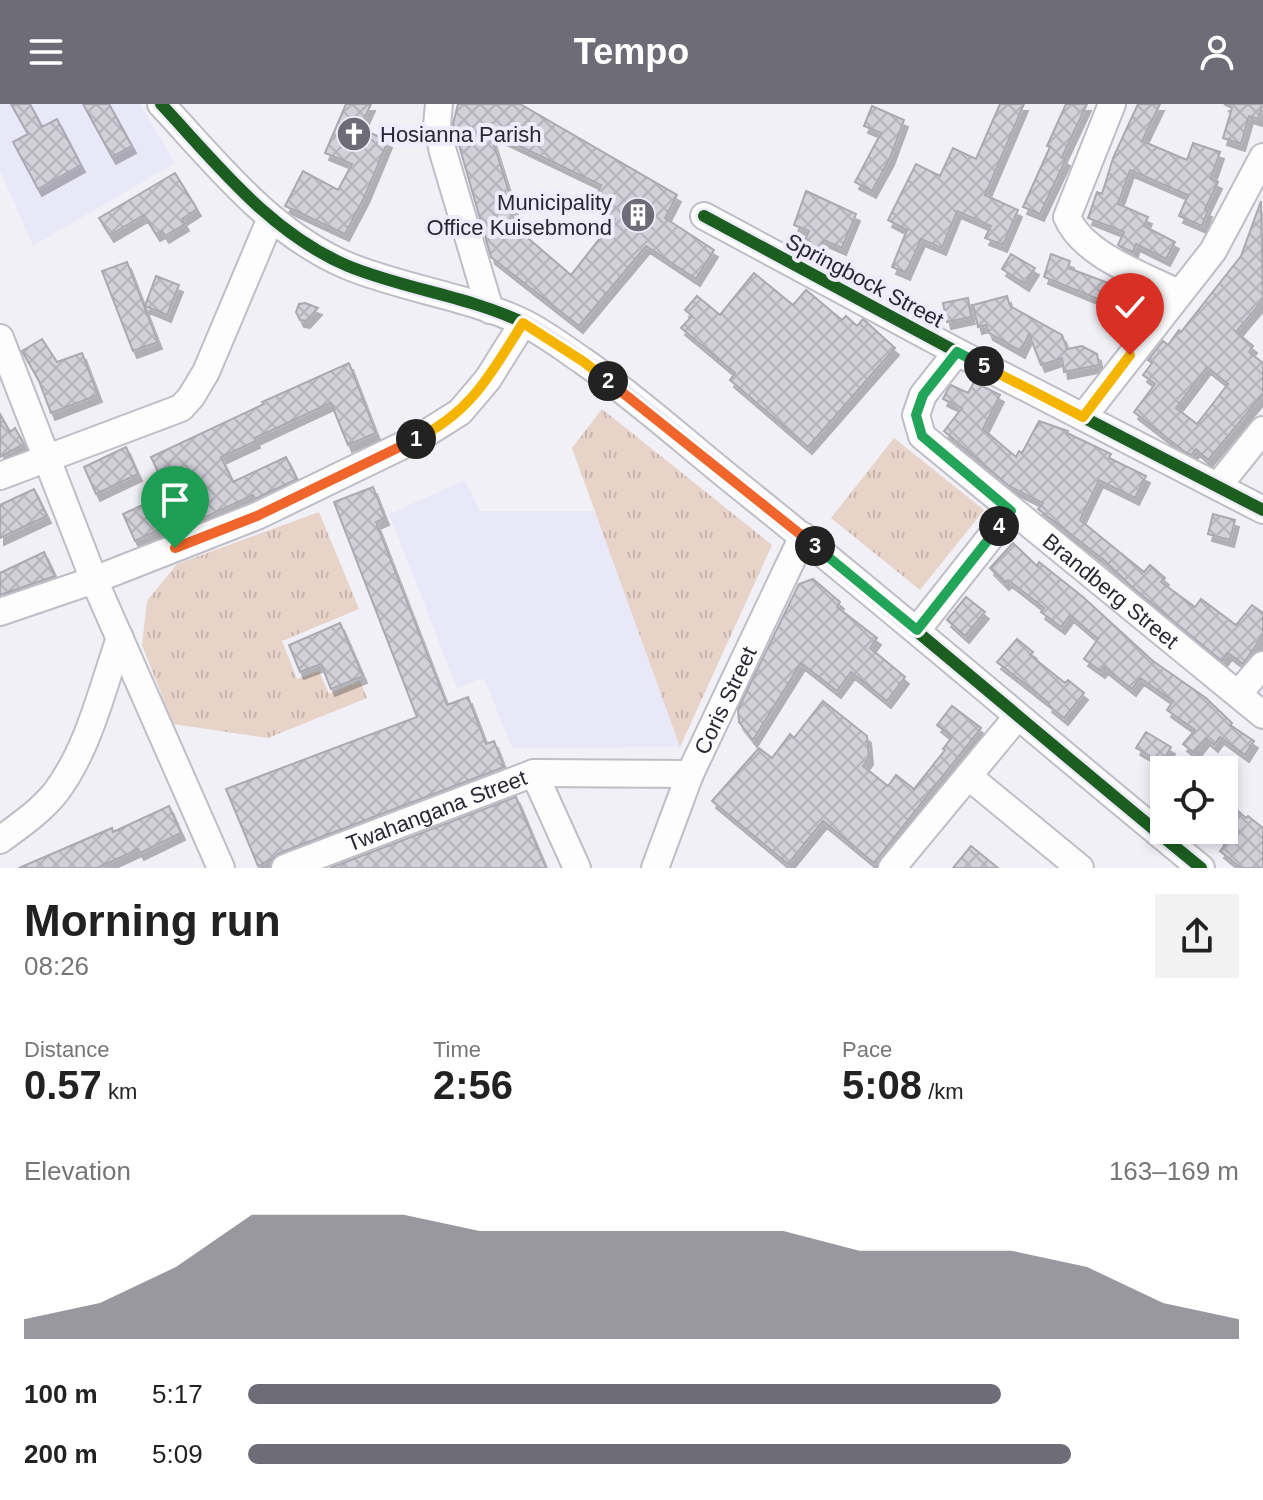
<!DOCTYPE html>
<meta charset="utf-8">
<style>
body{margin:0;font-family:Arial,sans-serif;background:#f2f2f2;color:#222;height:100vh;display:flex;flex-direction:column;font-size:30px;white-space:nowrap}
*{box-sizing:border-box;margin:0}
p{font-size:26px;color:#767676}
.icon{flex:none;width:44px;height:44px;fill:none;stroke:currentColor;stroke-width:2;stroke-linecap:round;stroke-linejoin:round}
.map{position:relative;height:764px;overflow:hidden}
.drawer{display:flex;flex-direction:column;background:#fff;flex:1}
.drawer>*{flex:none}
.buttons{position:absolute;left:1150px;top:652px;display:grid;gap:16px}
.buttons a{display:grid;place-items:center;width:88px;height:88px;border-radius:0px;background:#fff;box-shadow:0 4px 12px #0003;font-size:40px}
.pin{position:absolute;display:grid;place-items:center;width:68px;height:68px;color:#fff;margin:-82px -34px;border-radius:50% 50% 50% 0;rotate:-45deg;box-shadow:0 0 8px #0007}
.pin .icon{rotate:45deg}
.km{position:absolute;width:40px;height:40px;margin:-20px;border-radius:50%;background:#222;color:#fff;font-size:22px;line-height:40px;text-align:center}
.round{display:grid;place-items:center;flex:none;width:84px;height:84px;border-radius:0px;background:#f2f2f2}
.summary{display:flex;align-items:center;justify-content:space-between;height:136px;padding:0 24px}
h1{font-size:44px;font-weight:600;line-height:60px}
.figures{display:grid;grid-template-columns:repeat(3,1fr);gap:12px;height:136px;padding:8px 24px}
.figures div{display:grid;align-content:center}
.figures b{font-size:40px;font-weight:600}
.figures small{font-size:22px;font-weight:400}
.figures p{font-size:22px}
.chart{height:224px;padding:16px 24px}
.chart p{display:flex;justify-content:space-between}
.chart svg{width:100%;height:144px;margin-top:8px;fill:#6e6d77;opacity:.7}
ul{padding:0 24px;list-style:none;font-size:26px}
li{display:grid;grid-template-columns:128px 96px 1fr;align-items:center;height:60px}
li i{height:20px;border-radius:10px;background:#6e6d77}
header{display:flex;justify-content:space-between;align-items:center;height:104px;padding:0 24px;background:#6e6d77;color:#fff;font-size:36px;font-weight:600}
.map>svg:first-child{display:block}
.built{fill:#e9e8f8}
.park{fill:url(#park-tufts)}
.building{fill:url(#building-cross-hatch);stroke:#aaa9b2;stroke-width:2;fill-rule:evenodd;filter:url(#shadow)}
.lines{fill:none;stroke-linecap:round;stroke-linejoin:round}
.minor-casing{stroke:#bebec7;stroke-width:30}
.minor{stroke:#fdfdfe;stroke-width:26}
.cycleway-casing{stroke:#eeecfa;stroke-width:17}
.cycleway{stroke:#1b5e20;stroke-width:12}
.split-1-casing{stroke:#fff;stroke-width:16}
.split-2-casing{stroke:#fff;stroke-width:16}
.split-3-casing{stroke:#fff;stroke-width:16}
.split-4-casing{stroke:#fff;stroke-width:16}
.split-5-casing{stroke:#fff;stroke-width:16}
.split-6-casing{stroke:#fff;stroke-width:16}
.split-1{stroke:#f0652b;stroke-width:10}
.split-2{stroke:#f5b400;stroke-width:10}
.split-3{stroke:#f0652b;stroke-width:10}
.split-4{stroke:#22a559;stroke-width:10}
.split-5{stroke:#22a559;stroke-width:10}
.split-6{stroke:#f5b400;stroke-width:10}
.labels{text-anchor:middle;stroke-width:8;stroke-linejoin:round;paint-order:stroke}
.poi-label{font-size:22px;fill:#282733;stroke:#eeecfa;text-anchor:start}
.street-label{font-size:22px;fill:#282733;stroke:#eeecfa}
</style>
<header><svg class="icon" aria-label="menu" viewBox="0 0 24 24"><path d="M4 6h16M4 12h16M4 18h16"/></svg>Tempo<svg class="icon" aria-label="person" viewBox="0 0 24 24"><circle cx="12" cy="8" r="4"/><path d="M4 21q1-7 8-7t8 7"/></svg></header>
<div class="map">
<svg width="1263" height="764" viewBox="0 0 1263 764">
<defs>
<pattern id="park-tufts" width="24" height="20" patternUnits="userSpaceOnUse" patternTransform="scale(2)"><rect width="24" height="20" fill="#e8d3c9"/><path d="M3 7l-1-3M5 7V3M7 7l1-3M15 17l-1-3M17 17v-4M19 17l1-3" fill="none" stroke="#c7b5ad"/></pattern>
<pattern id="building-cross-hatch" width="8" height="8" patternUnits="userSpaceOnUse" patternTransform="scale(2)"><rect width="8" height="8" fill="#d2d1da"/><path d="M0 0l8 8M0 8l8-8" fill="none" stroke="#b4b3bc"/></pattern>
<filter id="shadow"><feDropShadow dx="4" dy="7" stdDeviation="0" flood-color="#0004"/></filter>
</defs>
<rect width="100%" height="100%" fill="#f0f0f6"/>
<path class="built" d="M 0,0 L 140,0 L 175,59 L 33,142 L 0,66 Z
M 465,376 L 480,407 L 595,407 L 680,643 L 512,644 L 484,574 L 457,584 L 389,410 Z"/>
<path class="park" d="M 602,305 L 772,441 L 680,643 L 572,344 Z
M 894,334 L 984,406 L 920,486 L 831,414 Z
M 319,408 L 359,505 L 282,537 L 297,575 L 319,567 L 329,590 L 360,577 L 367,594 L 268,634 L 173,620 L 142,541 L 147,497 L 177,460 Z"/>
<path class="building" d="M 11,0 L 30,0 L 42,23 L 57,15 L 81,61 L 38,85 L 13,38 L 28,30 Z
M 83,0 L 109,0 L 132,42 L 112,53 Z
M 346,0 L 371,0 L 360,24 L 388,37 L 365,92 L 345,130 L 285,102 L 303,67 L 338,86 L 352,60 L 325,49 Z
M 458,0 L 520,0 L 677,91 L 665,114 L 714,146 L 696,175 L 646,142 L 579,222 L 491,153 L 453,20 ZM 490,28 L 601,81 L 597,91 L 602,107 L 615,115 L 571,171 L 522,129 Z
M 1000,0 L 1024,0 L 985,91 L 1018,106 L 1003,141 L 985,134 L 991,122 L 957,107 L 942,144 L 921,135 L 906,169 L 892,163 L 907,126 L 888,116 L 916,60 L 940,72 L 953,44 L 976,55 Z
M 1066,0 L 1087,0 L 1062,53 L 1066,55 L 1040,110 L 1023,103 L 1050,43 L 1047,42 Z
M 1138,0 L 1160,0 L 1142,37 L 1187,56 L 1193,39 L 1220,48 L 1211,74 L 1218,78 L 1205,105 L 1208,106 L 1202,122 L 1179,112 L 1188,91 L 1130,66 L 1118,100 L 1148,113 L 1144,122 L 1175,138 L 1166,155 L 1136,140 L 1133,148 L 1121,143 L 1118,141 L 1124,128 L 1088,114 L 1097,88 L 1102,90 L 1113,54 Z
M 1224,0 L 1263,0 L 1258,15 L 1249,12 L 1241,40 L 1223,34 L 1232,4 Z
M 872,2 L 904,16 L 890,54 L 872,87 L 855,78 L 881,29 L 864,22 Z
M 175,69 L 197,105 L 182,115 L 185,120 L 165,132 L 162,127 L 156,130 L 144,111 L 110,131 L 99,114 Z
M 806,87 L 856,110 L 842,144 L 824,136 L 819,147 L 803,140 L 809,127 L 794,121 Z
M 1261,97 L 1263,196 L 1236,228 L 1253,242 L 1249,248 L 1263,259 L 1263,290 L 1208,356 L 1196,345 L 1191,351 L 1185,348 L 1134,308 L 1155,280 L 1143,271 L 1152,259 L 1148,256 L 1163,237 L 1168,241 L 1179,226 L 1181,228 L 1241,152 ZM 1207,263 L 1228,280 L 1197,320 L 1176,304 Z
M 1011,150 L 1035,164 L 1025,180 L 1002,165 Z
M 1051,150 L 1070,157 L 1068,164 L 1138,190 L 1130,208 L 1044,173 Z
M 127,158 L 158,238 L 133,247 L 102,167 Z
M 754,169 L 793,201 L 806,186 L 842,216 L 846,212 L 857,222 L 863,215 L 895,244 L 808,343 L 730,276 L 735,269 L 681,224 L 692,212 L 685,206 L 697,192 L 720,211 Z
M 156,172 L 179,181 L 167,211 L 145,202 Z
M 1007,192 L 1010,202 L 1062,231 L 1067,245 L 1082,242 L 1097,250 L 1099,261 L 1064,268 L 1062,254 L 1041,261 L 1029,230 L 1021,247 L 989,229 L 986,221 L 978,223 L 973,201 Z
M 968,194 L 971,213 L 947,218 L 943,199 Z
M 305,199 L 318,204 L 306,217 L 300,216 L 296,208 L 299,200 Z
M 42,235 L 57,258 L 82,249 L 98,291 L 51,309 L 39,277 L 22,247 Z
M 349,259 L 376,329 L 348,341 L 331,299 L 328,300 L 255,334 L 256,337 L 221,353 L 233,378 L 286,353 L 297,375 L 255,395 L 253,391 L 199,416 L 196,408 L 135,437 L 123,410 L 168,389 L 151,353 L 264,300 L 262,298 Z
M 974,278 L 1000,291 L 983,325 L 1016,353 L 1019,347 L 1022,349 L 1039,317 L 1068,327 L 1067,329 L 1111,350 L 1109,354 L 1146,372 L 1135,394 L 1099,376 L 1080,416 L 1144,468 L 1150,461 L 1165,474 L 1161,478 L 1195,503 L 1201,495 L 1236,521 L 1252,501 L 1263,509 L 1263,531 L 1243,560 L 1228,549 L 1222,557 L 1217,553 L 1132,483 L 1104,456 L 1038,405 L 1043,399 L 1009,382 L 944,327 L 962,304 L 943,295 L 948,285 L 951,281 L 968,289 Z
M 0,310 L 10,328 L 15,324 L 24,340 L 0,353 Z
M 126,343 L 138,370 L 96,390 L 84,363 Z
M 373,383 L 385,414 L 376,418 L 447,601 L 468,593 L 486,640 L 494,637 L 504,663 L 279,749 L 271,756 L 258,762 L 226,685 L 417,613 L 334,398 Z
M 34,385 L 47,412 L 0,434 L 0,401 Z
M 1213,410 L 1235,416 L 1230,436 L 1208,430 Z
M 1013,439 L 1037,462 L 1039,458 L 1083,493 L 1153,557 L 1206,594 L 1232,619 L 1230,621 L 1254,637 L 1245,651 L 1220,633 L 1214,641 L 1206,634 L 1194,649 L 1183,640 L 1195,626 L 1167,606 L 1173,597 L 1140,574 L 1132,585 L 1104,563 L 1101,567 L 1084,555 L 1098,535 L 1070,511 L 1061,523 L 1041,508 L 1044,504 L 1008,476 L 1005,479 L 990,464 Z
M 44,448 L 55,472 L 0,491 L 0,469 Z
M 813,475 L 840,498 L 837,503 L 877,534 L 870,544 L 905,573 L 887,597 L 851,568 L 837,587 L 801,559 L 753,636 L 739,618 L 738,605 L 799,480 Z
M 966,493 L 985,508 L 965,532 L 947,516 Z
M 340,519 L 363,572 L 331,585 L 321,560 L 300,568 L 289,541 Z
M 1017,535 L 1033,548 L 1030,551 L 1065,579 L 1068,576 L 1084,589 L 1064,614 L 1048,601 L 1049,599 L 997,558 Z
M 823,597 L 867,632 L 869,654 L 863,662 L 888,682 L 896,671 L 914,685 L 945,646 L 943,645 L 952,633 L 937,621 L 952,602 L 981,624 L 874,759 L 823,717 L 788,760 L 712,697 L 759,644 L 772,654 L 790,630 L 794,634 Z
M 1146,628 L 1171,643 L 1162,659 L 1136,644 Z
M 516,693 L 546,764 L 330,764 Z
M 1224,695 L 1246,714 L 1248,712 L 1263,724 L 1263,764 L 1241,764 L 1220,747 L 1224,742 Z
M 169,702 L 181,729 L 140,749 L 138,745 L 97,764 L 19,764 L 112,724 L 113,728 Z
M 971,742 L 998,764 L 953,764 Z"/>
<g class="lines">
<g class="minor-casing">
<g id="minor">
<path d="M 161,0 C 217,60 270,129 348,162 C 404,185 467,192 522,218 C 543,228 564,244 583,257 C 638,295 689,342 742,384 C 897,508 1047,638 1201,764"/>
<path d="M 439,0 L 437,21 L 443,48 L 490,206"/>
<path d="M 1112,0 L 1067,113 C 1083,151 1142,171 1178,189"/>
<path d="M 704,112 L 957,248 L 1263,406"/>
<path d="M 0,234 L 94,476 L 221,764"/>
<path id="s1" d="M 957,248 L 923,291 L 916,311 L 922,332 L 1263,611"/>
<path d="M 1083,313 L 1213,147 L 1263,53"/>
<path d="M 0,372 L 181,304 L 191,293 L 206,268 L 271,114"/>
<path d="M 1218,382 L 1263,326"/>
<path d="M 0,508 L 94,476 L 257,412 L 422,332 L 460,308 L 488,275 L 523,219"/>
<path d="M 917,526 L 1011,407"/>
<path d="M 1238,590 L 1263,561"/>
<path d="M 534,669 L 690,670"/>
<path d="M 968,672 L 1080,764"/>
<path d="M 0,736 C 19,722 41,707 56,688 C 89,644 102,585 120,534"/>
<path id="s2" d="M 285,764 L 534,669 L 577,764"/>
<path id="s3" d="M 655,764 L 690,670 L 803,432"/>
<path d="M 892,764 L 1017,613"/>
</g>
</g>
<use href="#minor" class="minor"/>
<g class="cycleway-casing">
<path id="cycleway" d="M 161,0 C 217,60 270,129 348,162 C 404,185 467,192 522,218 C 543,228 564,244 583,257 C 638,295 689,342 742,384 C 897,508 1047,638 1201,764
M 704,112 L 957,248 L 1263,406"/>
</g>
<use href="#cycleway" class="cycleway"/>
</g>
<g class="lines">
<g class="split-1-casing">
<path id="split-1" d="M 175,444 L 257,412 L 416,335"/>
</g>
<g class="split-2-casing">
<path id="split-2" d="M 416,335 C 472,308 491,269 523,219 L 584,258 L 608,277"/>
</g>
<g class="split-3-casing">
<path id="split-3" d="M 608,277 L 815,442"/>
</g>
<g class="split-4-casing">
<path id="split-4" d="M 815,442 L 917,526 L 999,422"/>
</g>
<g class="split-5-casing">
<path id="split-5" d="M 984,262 L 957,248 L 923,291 L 916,311 L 922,332 L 1011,407 L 999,422"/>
</g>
<g class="split-6-casing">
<path id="split-6" d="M 984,262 L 1083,313 L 1130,251"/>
</g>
<use href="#split-1" class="split-1"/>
<use href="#split-2" class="split-2"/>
<use href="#split-3" class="split-3"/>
<use href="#split-4" class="split-4"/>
<use href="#split-5" class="split-5"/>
<use href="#split-6" class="split-6"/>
</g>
<defs>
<g id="church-disc" transform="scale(1.8)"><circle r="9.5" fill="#6e6d77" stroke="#eeecfa"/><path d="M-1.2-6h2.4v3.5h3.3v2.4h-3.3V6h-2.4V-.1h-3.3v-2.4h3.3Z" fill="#fff"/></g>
<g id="building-disc" transform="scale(1.8)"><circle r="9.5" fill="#6e6d77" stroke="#eeecfa"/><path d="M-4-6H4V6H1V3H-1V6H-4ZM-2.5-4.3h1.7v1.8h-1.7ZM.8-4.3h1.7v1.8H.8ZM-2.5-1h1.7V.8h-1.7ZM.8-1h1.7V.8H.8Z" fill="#fff"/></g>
</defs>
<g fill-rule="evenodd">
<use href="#church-disc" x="354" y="30"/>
<use href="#building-disc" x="638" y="111"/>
</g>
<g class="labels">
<g class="poi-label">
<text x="380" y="38">Hosianna Parish</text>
<text x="612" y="106" text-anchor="end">Municipality<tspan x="612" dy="25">Office Kuisebmond</tspan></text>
</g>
<g class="street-label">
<text transform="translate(865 176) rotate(28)" y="8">Springbock Street</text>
<text dy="8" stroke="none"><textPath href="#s1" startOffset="342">Brandberg Street</textPath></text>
<text dy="8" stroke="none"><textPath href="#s3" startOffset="182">Coris Street</textPath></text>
<text dy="8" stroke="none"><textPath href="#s2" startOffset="162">Twahangana Street</textPath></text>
</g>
</g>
</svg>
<div class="buttons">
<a><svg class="icon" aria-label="locate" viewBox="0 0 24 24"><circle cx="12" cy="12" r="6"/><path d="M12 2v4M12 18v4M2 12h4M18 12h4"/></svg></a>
</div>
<div class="pin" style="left:175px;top:444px;background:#1e9e55"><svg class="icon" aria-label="arrive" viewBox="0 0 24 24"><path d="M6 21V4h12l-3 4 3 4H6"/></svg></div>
<div class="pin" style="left:1130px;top:251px;background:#d93025"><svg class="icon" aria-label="check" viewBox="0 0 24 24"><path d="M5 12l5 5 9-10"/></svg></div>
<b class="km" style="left:416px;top:335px">1</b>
<b class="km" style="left:608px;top:277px">2</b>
<b class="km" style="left:815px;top:442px">3</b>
<b class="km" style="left:999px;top:422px">4</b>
<b class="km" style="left:984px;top:262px">5</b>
</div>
<section class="drawer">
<div class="summary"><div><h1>Morning run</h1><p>08:26</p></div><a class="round"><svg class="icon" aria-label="share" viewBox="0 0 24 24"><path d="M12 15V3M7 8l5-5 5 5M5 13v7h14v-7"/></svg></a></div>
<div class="figures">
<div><p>Distance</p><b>0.57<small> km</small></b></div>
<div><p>Time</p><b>2:56</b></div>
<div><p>Pace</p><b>5:08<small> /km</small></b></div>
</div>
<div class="chart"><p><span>Elevation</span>163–169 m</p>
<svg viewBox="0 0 160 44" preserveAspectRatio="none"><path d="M0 44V38L10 33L20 22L30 6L40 6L50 6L60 11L70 11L80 11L90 11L100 11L110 17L120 17L130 17L140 22L150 33L160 38V44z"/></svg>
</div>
<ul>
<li><b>100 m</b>5:17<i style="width:76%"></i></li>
<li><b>200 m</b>5:09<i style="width:83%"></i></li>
</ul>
</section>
